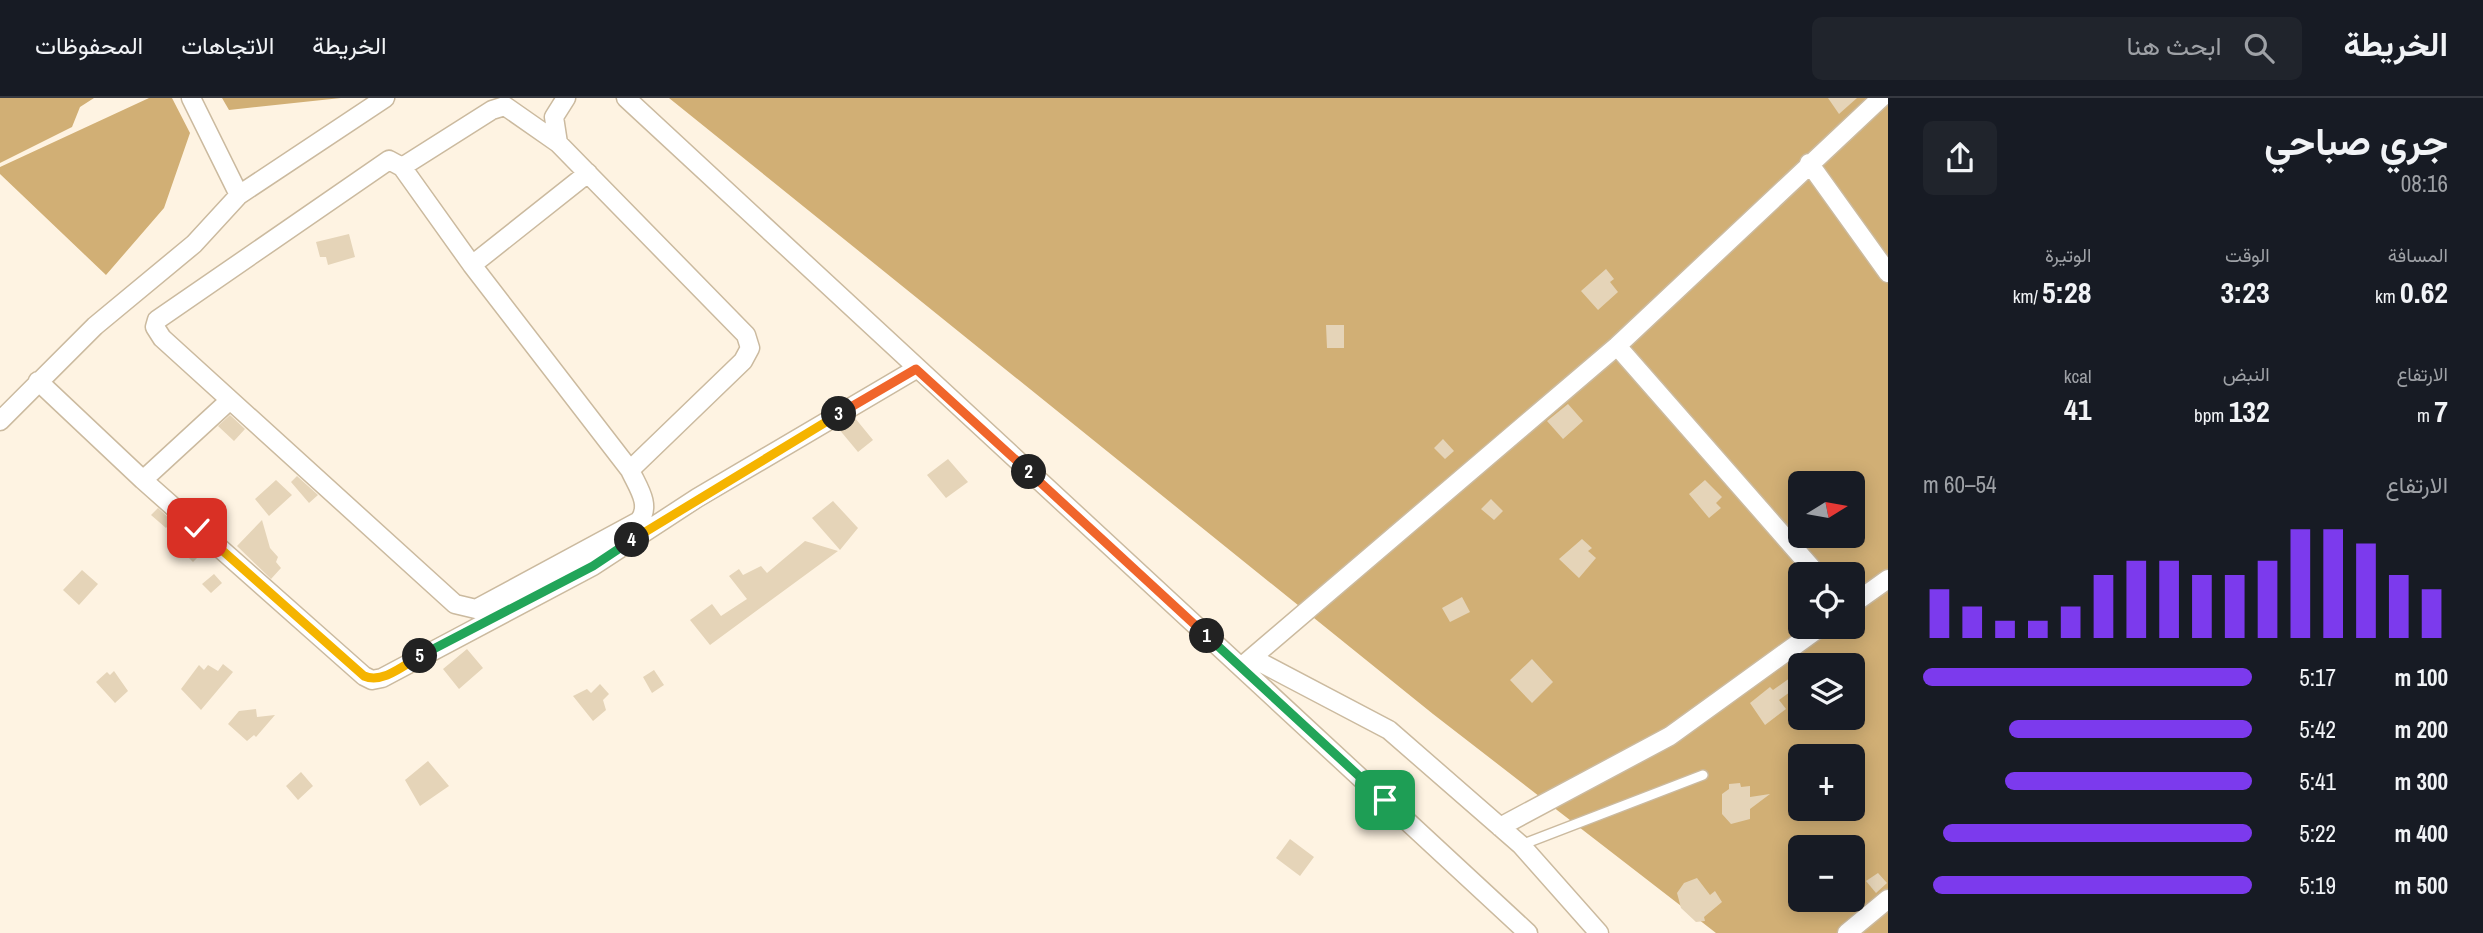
<!DOCTYPE html>
<html lang="ar">
<meta charset="utf-8">
<style>
body{margin:0;font-family:"Archivo Narrow",Vazirmatn,sans-serif;background:#20242c;color:#f1f3f6;direction:rtl;height:100vh;display:flex;flex-direction:column;font-size:26px;white-space:nowrap}
*{box-sizing:border-box;margin:0}
p{font-size:23px;color:#9ea1a6}
.icon{flex:none;width:38px;height:38px;fill:none;stroke:currentColor;stroke-width:2;stroke-linecap:round;stroke-linejoin:round}
.map{position:relative;flex:1;overflow:hidden;direction:ltr}
.side{display:flex;flex-direction:column;background:#171b24;width:595px}
.side>*{flex:none}
.needle{width:46px;rotate:79deg}
.buttons{position:absolute;left:1788px;top:373px;display:grid;gap:14px}
.buttons a{display:grid;place-items:center;width:77px;height:77px;border-radius:10px;background:#171b24;box-shadow:0 4px 18px #0003;font-size:35px}
.pin{position:absolute;display:grid;place-items:center;width:60px;height:60px;color:#fff;margin:-30px;border-radius:14px;box-shadow:0 4px 10px #0006}
.km{position:absolute;width:35px;height:35px;margin:-18px;border-radius:50%;background:#222;color:#fff;font-size:19px;line-height:35px;text-align:center}
.round{display:grid;place-items:center;flex:none;width:74px;height:74px;border-radius:10px;background:#20242c}
.head{display:flex;align-items:center;justify-content:space-between;height:119px;padding:0 35px}
h1{font-size:38px;font-weight:700;line-height:52px}
.metrics{display:grid;grid-template-columns:repeat(3,1fr);gap:10px;height:119px;padding:7px 35px}
.metrics div{display:grid;align-content:center}
.metrics b{font-size:30px;font-weight:700}
.metrics small{font-size:19px;font-weight:400}
.metrics p{font-size:19px}
.chart{height:196px;padding:14px 35px}
.chart p{display:flex;justify-content:space-between}
.chart svg{width:100%;height:126px;margin-top:7px;stroke:#7c3aed;stroke-width:6}
ul{padding:0 35px;list-style:none;font-size:23px}
li{display:grid;grid-template-columns:112px 84px 1fr;align-items:center;height:52px}
li i{height:18px;border-radius:9px;background:#7c3aed}
header{display:flex;align-items:center;gap:42px;box-sizing:border-box;height:98px;padding:0 35px;background:#171b24;border-bottom:2px solid #363941}
header strong{font-size:33px}
nav{display:flex;gap:38px;margin-inline-start:auto;font-size:24px}
.search{width:490px;height:63px;background:#20242c;display:flex;align-items:center;gap:18px;box-sizing:border-box;padding:0 24px;border-radius:10px;color:#9ea1a6;font-size:26px}
main{display:flex;flex:1;min-height:0}
.map>svg:first-child{display:block}
.forest{fill:#d1af75;fill-rule:evenodd}
.building{fill:#e5d4b8}
.lines{fill:none;stroke-linecap:round;stroke-linejoin:round}
.service-casing{stroke:#cbba9f;stroke-width:12}
.minor-casing{stroke:#cbba9f;stroke-width:21}
.service{stroke:#fff;stroke-width:9}
.minor{stroke:#fff;stroke-width:18}
.split-1-casing{stroke:#fff;stroke-width:14}
.split-2-casing{stroke:#fff;stroke-width:14}
.split-3-casing{stroke:#fff;stroke-width:14}
.split-4-casing{stroke:#fff;stroke-width:14}
.split-5-casing{stroke:#fff;stroke-width:14}
.split-6-casing{stroke:#fff;stroke-width:14}
.split-1{stroke:#22a559;stroke-width:9}
.split-2{stroke:#f0652b;stroke-width:9}
.split-3{stroke:#f0652b;stroke-width:9}
.split-4{stroke:#f5b400;stroke-width:9}
.split-5{stroke:#22a559;stroke-width:9}
.split-6{stroke:#f5b400;stroke-width:9}
</style>
<header>
<strong>الخريطة</strong>
<div class="search"><svg class="icon" aria-label="search" viewBox="0 0 24 24"><circle cx="10" cy="10" r="6"/><path d="M15 15l6 6"/></svg>ابحث هنا</div>
<nav><a>الخريطة</a><a>الاتجاهات</a><a>المحفوظات</a></nav>
</header>
<main>
<section class="side">
<div class="head"><div><h1>جري صباحي</h1><p>08:16</p></div><a class="round"><svg class="icon" aria-label="share" viewBox="0 0 24 24"><path d="M12 15V3M7 8l5-5 5 5M5 13v7h14v-7"/></svg></a></div>
<div class="metrics">
<div><p>المسافة</p><b>0.62<small> km</small></b></div>
<div><p>الوقت</p><b>3:23</b></div>
<div><p>الوتيرة</p><b>5:28<small> /km</small></b></div>
</div>
<div class="metrics">
<div><p>الارتفاع</p><b>7<small> m</small></b></div>
<div><p>النبض</p><b>132<small> bpm</small></b></div>
<div><p>kcal</p><b>41</b></div>
</div>
<div class="chart"><p><span>الارتفاع</span>54–60 m</p>
<svg viewBox="0 0 160 44" preserveAspectRatio="none"><path d="M5 44V27M15 44V33M25 44V38M35 44V38M45 44V33M55 44V22M65 44V17M75 44V17M85 44V22M95 44V22M105 44V17M115 44V6M125 44V6M135 44V11M145 44V22M155 44V27"/></svg>
</div>
<ul>
<li><b>100 m</b>5:17<i style="width:100%"></i></li>
<li><b>200 m</b>5:42<i style="width:74%"></i></li>
<li><b>300 m</b>5:41<i style="width:75%"></i></li>
<li><b>400 m</b>5:22<i style="width:94%"></i></li>
<li><b>500 m</b>5:19<i style="width:97%"></i></li>
</ul>
</section>
<div class="map">
<svg width="1888" height="835" viewBox="0 0 1888 835">
<rect width="100%" height="100%" fill="#fef3e2"/>
<path class="forest" d="M 0,0 L 94,0 L 80,9 L 72,29 L 0,65 Z
M 149,0 L 172,0 L 190,35 L 164,110 L 106,177 L 0,76 L 0,69 Z
M 222,0 L 341,0 L 229,12 Z
M 669,0 L 1888,0 L 1888,835 L 1716,835 L 1433,616 ZM 1801,385 L 1853,385 L 1853,438 L 1801,438 ZM 1801,476 L 1853,476 L 1853,528 L 1801,528 ZM 1801,567 L 1853,567 L 1853,620 L 1801,620 ZM 1801,658 L 1853,658 L 1853,710 L 1801,710 ZM 1801,749 L 1853,749 L 1853,802 L 1801,802 Z"/>
<path class="building" d="M 1828,0 L 1857,0 L 1839,16 Z
M 349,136 L 355,159 L 328,167 L 326,159 L 320,159 L 316,144 Z
M 1606,171 L 1614,181 L 1610,184 L 1618,194 L 1598,212 L 1581,193 Z
M 1326,227 L 1344,227 L 1344,250 L 1327,250 Z
M 1568,306 L 1583,323 L 1563,341 L 1547,323 Z
M 230,317 L 245,331 L 234,343 L 218,328 Z
M 855,320 L 873,342 L 858,354 L 838,330 Z
M 1443,341 L 1454,353 L 1445,361 L 1434,350 Z
M 948,361 L 968,384 L 946,400 L 927,377 Z
M 297,378 L 318,397 L 309,405 L 291,384 Z
M 276,382 L 292,397 L 269,418 L 255,401 Z
M 1705,382 L 1722,399 L 1716,405 L 1721,410 L 1709,420 L 1689,396 Z
M 1491,401 L 1503,413 L 1494,422 L 1481,411 Z
M 833,403 L 858,430 L 840,452 L 812,420 Z
M 158,410 L 172,423 L 166,430 L 151,417 Z
M 262,422 L 270,450 L 278,459 L 276,464 L 281,470 L 271,481 L 237,448 Z
M 189,438 L 204,453 L 193,464 L 178,449 Z
M 1582,441 L 1592,450 L 1588,453 L 1596,460 L 1579,480 L 1559,461 Z
M 805,443 L 838,453 L 710,547 L 690,522 L 712,506 L 721,518 L 747,501 L 729,478 L 739,471 L 743,477 L 761,468 L 767,475 Z
M 82,472 L 98,486 L 79,507 L 63,492 Z
M 214,476 L 222,485 L 211,495 L 202,486 Z
M 1462,499 L 1470,514 L 1450,524 L 1442,510 Z
M 467,551 L 483,570 L 459,591 L 443,571 Z
M 1532,561 L 1553,584 L 1532,605 L 1510,582 Z
M 223,566 L 233,574 L 201,612 L 181,591 L 199,567 L 204,572 L 208,567 L 218,573 Z
M 654,572 L 664,587 L 652,595 L 643,579 Z
M 114,573 L 128,593 L 115,605 L 96,584 L 107,574 L 110,577 Z
M 1797,575 L 1801,586 L 1779,602 L 1786,611 L 1765,627 L 1750,605 L 1770,589 L 1773,592 Z
M 600,586 L 609,596 L 603,602 L 606,612 L 593,623 L 573,598 L 587,591 L 591,595 Z
M 256,611 L 257,619 L 275,617 L 256,639 L 254,637 L 247,643 L 228,626 L 239,613 Z
M 428,663 L 449,688 L 420,708 L 405,682 Z
M 301,674 L 313,688 L 298,702 L 286,688 Z
M 1740,685 L 1741,689 L 1750,688 L 1750,699 L 1770,696 L 1750,711 L 1750,721 L 1731,726 L 1722,716 L 1722,696 L 1729,691 L 1729,686 Z
M 1290,741 L 1314,759 L 1300,778 L 1276,760 Z
M 1878,775 L 1887,785 L 1876,795 L 1866,783 Z
M 1697,780 L 1710,797 L 1715,793 L 1722,804 L 1704,819 L 1705,823 L 1696,824 L 1681,810 L 1677,795 L 1684,785 Z"/>
<g class="lines">
<g class="service-casing">
<path id="service" d="M 1521,747 L 1703,677"/>
</g>
<g class="minor-casing">
<path id="minor" d="M 191,0 L 239,97
M 566,0 L 554,19 L 558,45 L 746,237 L 750,250 L 743,263 L 630,372
M 626,0 L 1528,835
M 389,62 L 402,69 L 472,167 L 630,372 C 637,388 652,407 639,423 L 476,511 L 455,506 L 162,240 L 155,229 L 157,222 Z
M 1809,65 L 1888,175
M 402,69 L 492,12 L 505,8 L 558,45
M 472,167 L 588,75
M 1617,248 L 1817,476
M 38,283 L 143,382 L 364,578 L 372,582 L 382,580 L 593,468 L 697,400 L 916,271
M 0,323 L 95,228 L 194,146 L 239,97 L 385,0
M 143,382 L 230,302
M 1853,506 L 1888,481
M 1252,560 L 1389,632 L 1521,747 L 1599,835
M 1241,569 L 1617,248 L 1881,0
M 1500,729 L 1670,638 L 1822,528
M 1847,835 L 1888,801"/>
</g>
<use href="#service" class="service"/>
<use href="#minor" class="minor"/>
</g>
<g class="lines">
<g class="split-1-casing">
<path id="split-1" d="M 1207,538 L 1385,702"/>
</g>
<g class="split-2-casing">
<path id="split-2" d="M 1029,374 L 1207,538"/>
</g>
<g class="split-3-casing">
<path id="split-3" d="M 839,316 L 916,271 L 1029,374"/>
</g>
<g class="split-4-casing">
<path id="split-4" d="M 632,442 L 839,316"/>
</g>
<g class="split-5-casing">
<path id="split-5" d="M 420,558 L 593,468 L 632,442"/>
</g>
<g class="split-6-casing">
<path id="split-6" d="M 197,430 L 364,578 C 383,586 404,567 420,558"/>
</g>
<use href="#split-1" class="split-1"/>
<use href="#split-2" class="split-2"/>
<use href="#split-3" class="split-3"/>
<use href="#split-4" class="split-4"/>
<use href="#split-5" class="split-5"/>
<use href="#split-6" class="split-6"/>
</g>
</svg>
<div class="buttons">
<a><svg class="needle" viewBox="-14 -14 28 28"><path d="M0-13l5 13h-10z" fill="#e53935"/><path d="M0 13l5-13h-10z" fill="#9ea1a6"/></svg></a>
<a><svg class="icon" aria-label="locate" viewBox="0 0 24 24"><circle cx="12" cy="12" r="6"/><path d="M12 2v4M12 18v4M2 12h4M18 12h4"/></svg></a>
<a><svg class="icon" aria-label="layers" viewBox="0 0 24 24"><path d="M12 4l9 5-9 5-9-5zM3 14l9 5 9-5"/></svg></a>
<a>+</a>
<a>−</a>
</div>
<div class="pin" style="left:1385px;top:702px;background:#1e9e55"><svg class="icon" aria-label="arrive" viewBox="0 0 24 24"><path d="M6 21V4h12l-3 4 3 4H6"/></svg></div>
<div class="pin" style="left:197px;top:430px;background:#d93025"><svg class="icon" aria-label="check" viewBox="0 0 24 24"><path d="M5 12l5 5 9-10"/></svg></div>
<b class="km" style="left:1207px;top:538px">1</b>
<b class="km" style="left:1029px;top:374px">2</b>
<b class="km" style="left:839px;top:316px">3</b>
<b class="km" style="left:632px;top:442px">4</b>
<b class="km" style="left:420px;top:558px">5</b>
</div>
</main>
